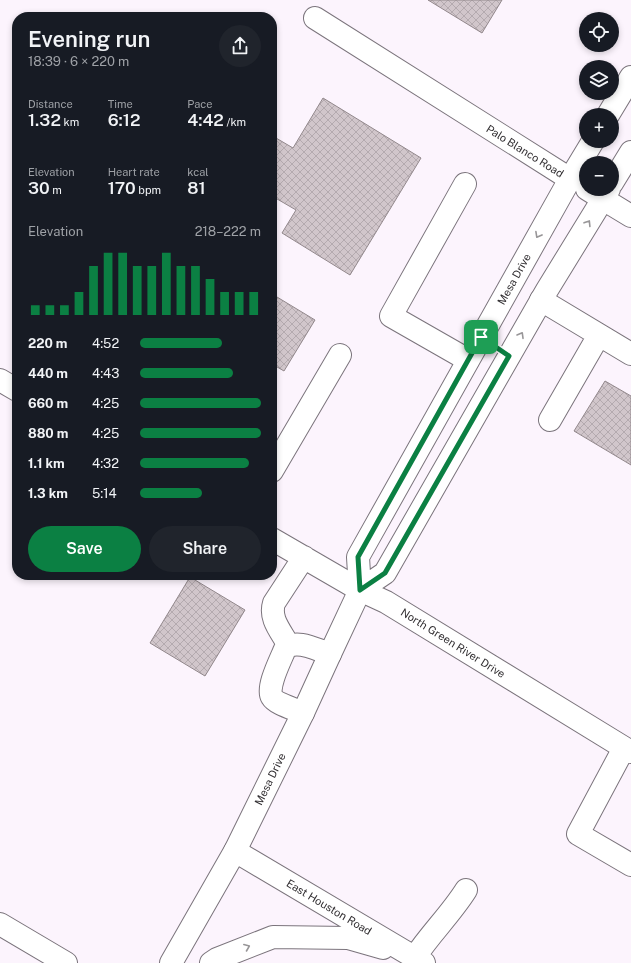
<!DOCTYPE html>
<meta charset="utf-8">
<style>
body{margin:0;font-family:"Public Sans",sans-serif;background:#20242c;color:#f1f3f6;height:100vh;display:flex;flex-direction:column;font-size:15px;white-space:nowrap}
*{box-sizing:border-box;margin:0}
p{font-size:13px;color:#9ea1a6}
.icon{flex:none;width:22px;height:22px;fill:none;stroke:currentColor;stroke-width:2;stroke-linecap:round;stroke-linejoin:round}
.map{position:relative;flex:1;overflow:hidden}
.sheet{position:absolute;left:12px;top:12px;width:265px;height:568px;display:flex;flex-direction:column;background:#171b24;border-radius:16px;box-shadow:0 2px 6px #0003}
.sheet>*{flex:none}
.fabs{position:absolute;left:579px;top:12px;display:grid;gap:8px}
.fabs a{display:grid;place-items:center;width:40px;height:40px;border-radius:50%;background:#171b24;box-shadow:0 2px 6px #0003;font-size:20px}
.pin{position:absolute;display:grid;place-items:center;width:34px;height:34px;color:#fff;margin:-17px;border-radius:8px;box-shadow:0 2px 6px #0006}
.round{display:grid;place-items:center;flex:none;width:42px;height:42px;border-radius:21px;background:#20242c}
.overview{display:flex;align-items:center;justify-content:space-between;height:68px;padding:0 16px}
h1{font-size:22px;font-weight:600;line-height:30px}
.figures{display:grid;grid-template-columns:repeat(3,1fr);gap:6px;height:68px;padding:4px 16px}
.figures div{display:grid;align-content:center}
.figures b{font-size:17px;font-weight:600}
.figures small{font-size:11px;font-weight:400}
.figures p{font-size:11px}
.chart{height:112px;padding:8px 16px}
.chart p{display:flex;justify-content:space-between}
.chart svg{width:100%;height:72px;margin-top:4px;stroke:#0b8043;stroke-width:6}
.primary-button{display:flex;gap:8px;margin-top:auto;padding:8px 16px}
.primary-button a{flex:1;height:46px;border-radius:24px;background:#0b8043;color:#fff;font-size:16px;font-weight:600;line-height:46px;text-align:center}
.primary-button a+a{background:#20242c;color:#f1f3f6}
ul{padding:0 16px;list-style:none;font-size:13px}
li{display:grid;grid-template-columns:64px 48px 1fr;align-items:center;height:30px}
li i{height:10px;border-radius:5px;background:#0b8043}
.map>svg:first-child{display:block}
.building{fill:url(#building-cross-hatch);stroke:#92888c}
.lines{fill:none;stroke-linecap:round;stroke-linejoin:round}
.minor-casing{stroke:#7b747c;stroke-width:24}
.major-casing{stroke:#7b747c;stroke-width:24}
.minor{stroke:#fff;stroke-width:22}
.major{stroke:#fff;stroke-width:22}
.oneway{stroke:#989698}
.route-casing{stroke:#fff;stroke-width:8}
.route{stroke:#0b8043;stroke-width:5}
.labels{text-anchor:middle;stroke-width:3;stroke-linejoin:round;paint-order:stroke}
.street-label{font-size:11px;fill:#312e31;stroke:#fff}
</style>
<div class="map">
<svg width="631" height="963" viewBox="0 0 631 963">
<defs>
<pattern id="building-cross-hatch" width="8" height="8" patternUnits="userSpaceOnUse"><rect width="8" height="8" fill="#d1c6cb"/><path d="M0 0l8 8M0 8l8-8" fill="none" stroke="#b4aaaf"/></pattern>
</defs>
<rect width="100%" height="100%" fill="#fcf4fd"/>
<path class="building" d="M 428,0 L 502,0 L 482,33 Z
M 323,98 L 421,158 L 350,275 L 282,233 L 296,210 L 272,196 L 272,145 L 276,138 L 293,148 Z
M 272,294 L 315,320 L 284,371 L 272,364 Z
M 605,381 L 631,396 L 631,465 L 574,431 Z
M 190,577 L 245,610 L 205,676 L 150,643 Z"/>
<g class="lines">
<g class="minor-casing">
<path id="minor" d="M 315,18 L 570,179
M 465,184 L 391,316 L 468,360
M 603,199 L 631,216
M 541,300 L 631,354
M 0,380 L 17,390
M 550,420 L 599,335
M 272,471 L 340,355
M 272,539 L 360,590 L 386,602 L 631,752
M 289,646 C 281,631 269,619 274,603 L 304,557
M 303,713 C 295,709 276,704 272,697 C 266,688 281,659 285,649 C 296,638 317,650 330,654
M 624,748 L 578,834 L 631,865
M 235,851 L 424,963
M 0,924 L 66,963
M 415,957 C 430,934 451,914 466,890
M 211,963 L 217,959 L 273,937 L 348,938 L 383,948"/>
</g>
<g class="major-casing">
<path id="major" d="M 608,115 L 631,77
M 612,183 L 631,152
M 587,189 L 603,199
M 360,590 L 385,573 L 547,290 L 609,189
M 171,963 L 235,851 L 303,713 L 330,654 L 360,590 L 358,557 L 570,179 L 593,141"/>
</g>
<use href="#minor" class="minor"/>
<use href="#major" class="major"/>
</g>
<defs><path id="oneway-chevron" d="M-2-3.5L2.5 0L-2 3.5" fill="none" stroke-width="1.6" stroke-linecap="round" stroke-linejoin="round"/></defs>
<g class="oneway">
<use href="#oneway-chevron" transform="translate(588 223) rotate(-58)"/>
<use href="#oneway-chevron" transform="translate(538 235) rotate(119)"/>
<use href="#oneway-chevron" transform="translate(521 335) rotate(-60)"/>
<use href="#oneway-chevron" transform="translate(247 947) rotate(-22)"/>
</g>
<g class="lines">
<g class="route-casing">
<path id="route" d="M 481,337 L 509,356 L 385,573 L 360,590 L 358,557 Z"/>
</g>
<use href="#route" class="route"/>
</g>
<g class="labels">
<g class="street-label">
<text transform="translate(525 151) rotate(32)" y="4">Palo Blanco Road</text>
<text transform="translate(514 279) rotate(-61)" y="4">Mesa Drive</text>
<text transform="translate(453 643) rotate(32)" y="4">North Green River Drive</text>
<text transform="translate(270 779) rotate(-64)" y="4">Mesa Drive</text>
<text transform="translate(329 907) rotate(31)" y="4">East Houston Road</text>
</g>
</g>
</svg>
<div class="fabs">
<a><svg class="icon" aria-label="locate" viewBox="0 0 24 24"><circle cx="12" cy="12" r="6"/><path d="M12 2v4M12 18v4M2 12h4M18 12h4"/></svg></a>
<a><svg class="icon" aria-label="layers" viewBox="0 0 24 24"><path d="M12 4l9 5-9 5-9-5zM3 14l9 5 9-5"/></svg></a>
<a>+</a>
<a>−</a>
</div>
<div class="pin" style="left:481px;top:337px;background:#1e9e55"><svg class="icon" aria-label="arrive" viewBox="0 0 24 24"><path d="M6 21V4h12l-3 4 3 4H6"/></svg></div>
<section class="sheet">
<div class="overview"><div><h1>Evening run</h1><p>18:39 · 6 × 220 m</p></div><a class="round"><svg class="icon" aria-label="share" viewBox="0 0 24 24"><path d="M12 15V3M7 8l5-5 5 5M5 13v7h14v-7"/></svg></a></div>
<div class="figures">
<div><p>Distance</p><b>1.32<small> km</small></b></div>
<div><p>Time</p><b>6:12</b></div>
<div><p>Pace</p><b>4:42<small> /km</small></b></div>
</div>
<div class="figures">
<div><p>Elevation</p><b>30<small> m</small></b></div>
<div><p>Heart rate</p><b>170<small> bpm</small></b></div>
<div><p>kcal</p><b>81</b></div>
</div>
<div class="chart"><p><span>Elevation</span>218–222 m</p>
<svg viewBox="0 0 160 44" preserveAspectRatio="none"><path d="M5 44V38M15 44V38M25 44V38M35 44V30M45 44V14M55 44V6M65 44V6M75 44V14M85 44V14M95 44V6M105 44V14M115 44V14M125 44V22M135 44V30M145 44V30M155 44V30"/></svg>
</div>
<ul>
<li><b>220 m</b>4:52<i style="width:68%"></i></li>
<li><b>440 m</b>4:43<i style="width:77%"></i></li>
<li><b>660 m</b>4:25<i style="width:100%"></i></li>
<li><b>880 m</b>4:25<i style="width:100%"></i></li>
<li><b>1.1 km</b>4:32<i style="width:90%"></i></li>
<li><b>1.3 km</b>5:14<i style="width:51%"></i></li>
</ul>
<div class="primary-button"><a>Save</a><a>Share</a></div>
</section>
</div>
